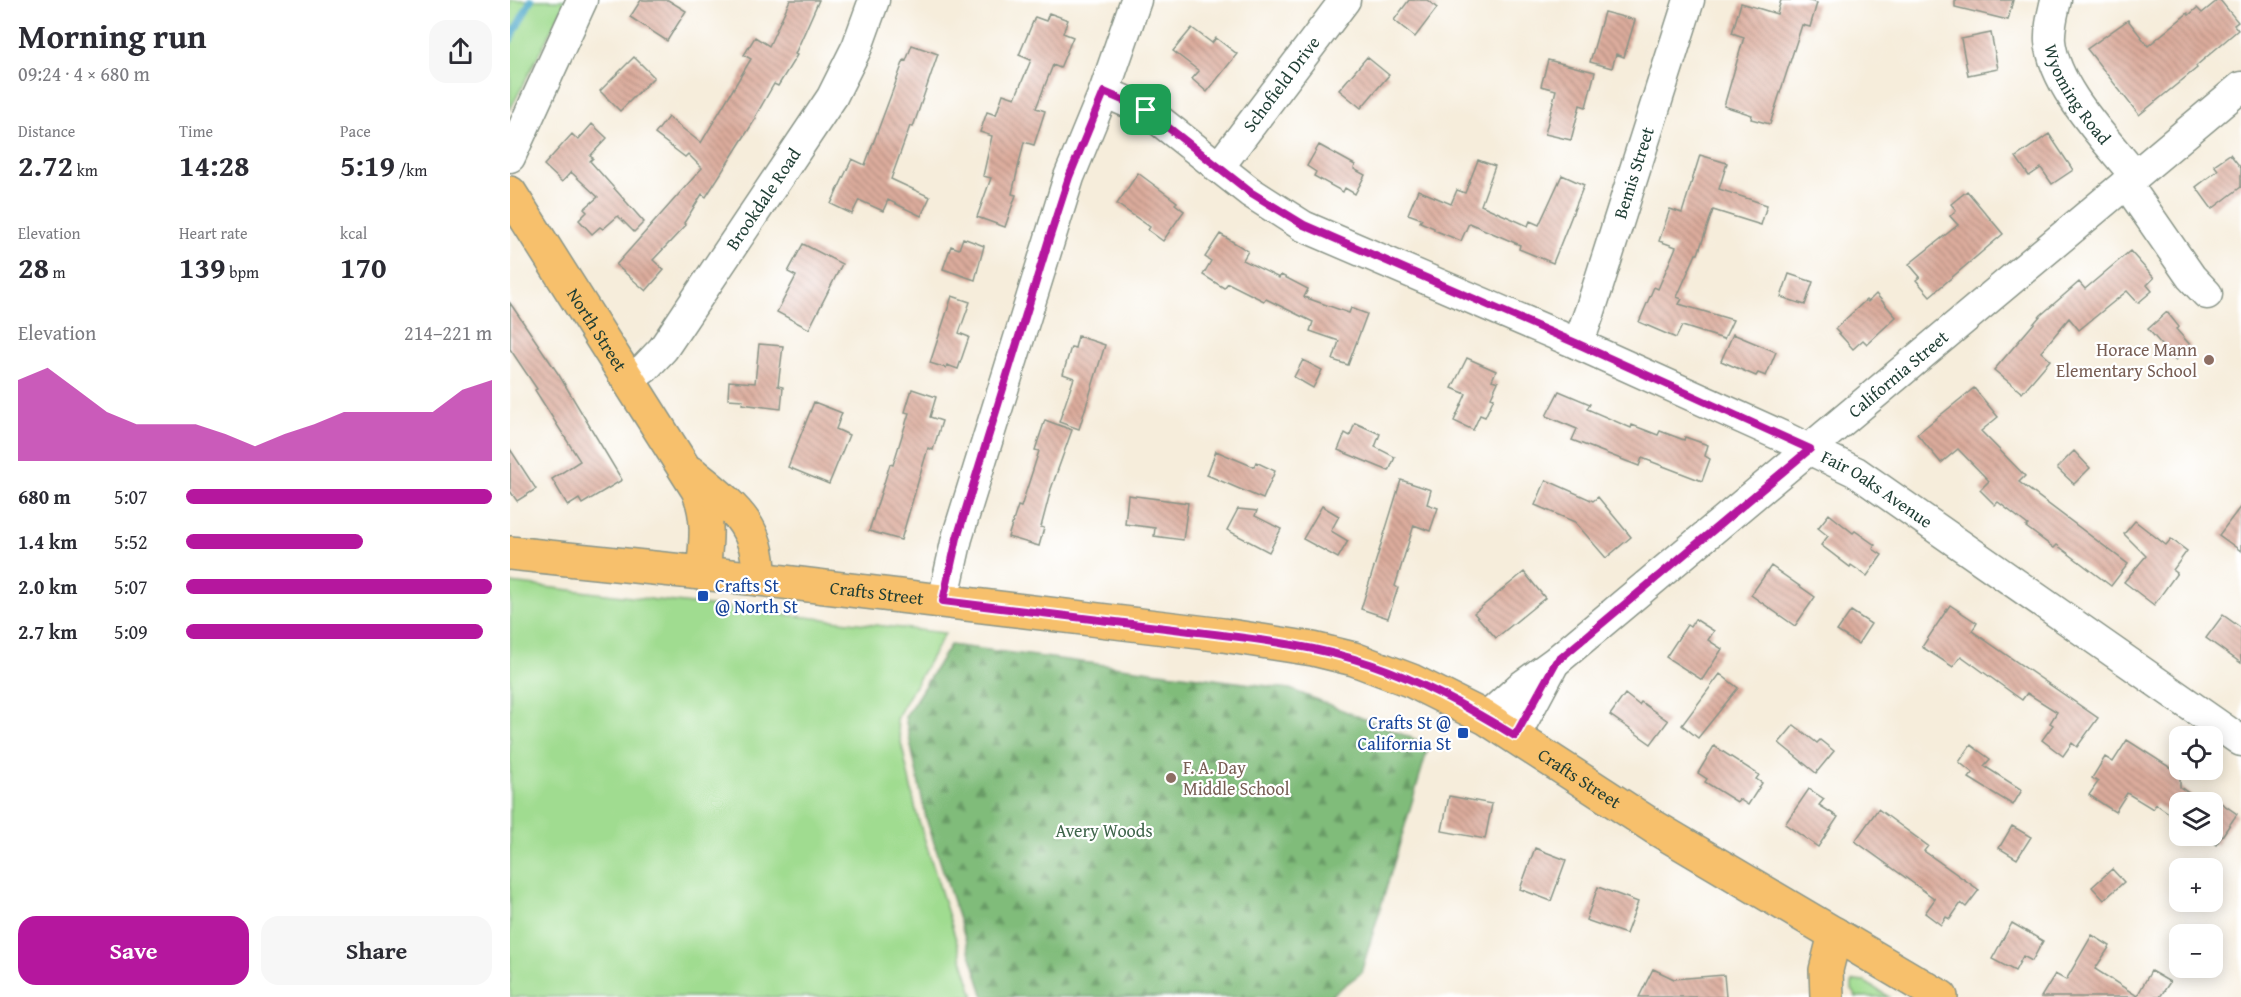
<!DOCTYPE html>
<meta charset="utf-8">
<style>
body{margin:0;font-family:"Gentium Book Plus",serif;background:#f7f7f7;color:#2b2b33;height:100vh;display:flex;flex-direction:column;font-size:22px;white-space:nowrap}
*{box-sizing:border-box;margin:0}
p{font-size:20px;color:#7c7c81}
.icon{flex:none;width:33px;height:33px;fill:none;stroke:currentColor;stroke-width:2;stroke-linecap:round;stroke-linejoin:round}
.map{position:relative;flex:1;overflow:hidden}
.details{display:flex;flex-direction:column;background:#fff;width:510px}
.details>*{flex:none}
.tools{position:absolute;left:1659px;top:726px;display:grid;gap:12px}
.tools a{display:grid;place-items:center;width:54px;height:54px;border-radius:12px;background:#fff;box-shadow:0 3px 15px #0003;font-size:30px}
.pin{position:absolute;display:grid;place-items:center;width:51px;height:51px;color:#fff;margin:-26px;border-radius:12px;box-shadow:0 3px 9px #0006}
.round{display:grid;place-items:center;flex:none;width:63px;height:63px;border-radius:18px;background:#f7f7f7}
.overview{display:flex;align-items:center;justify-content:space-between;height:102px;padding:0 18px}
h1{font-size:33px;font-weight:700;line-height:45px}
.figures{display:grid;grid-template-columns:repeat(3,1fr);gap:9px;height:102px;padding:6px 18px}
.figures div{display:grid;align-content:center}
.figures b{font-size:30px;font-weight:700}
.figures small{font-size:16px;font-weight:400}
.figures p{font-size:16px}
.chart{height:168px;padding:12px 18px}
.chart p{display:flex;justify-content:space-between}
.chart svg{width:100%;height:108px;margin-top:6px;fill:#b5179e;opacity:.7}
.button{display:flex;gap:12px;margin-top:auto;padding:12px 18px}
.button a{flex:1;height:69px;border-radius:18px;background:#b5179e;color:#fff;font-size:24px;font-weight:700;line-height:69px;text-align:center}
.button a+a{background:#f7f7f7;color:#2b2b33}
ul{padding:0 18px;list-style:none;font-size:20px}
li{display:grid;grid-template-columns:96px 72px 1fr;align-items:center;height:45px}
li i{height:15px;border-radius:8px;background:#b5179e}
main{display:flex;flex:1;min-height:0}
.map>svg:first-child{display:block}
.green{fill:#a0dc90;stroke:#608c62;stroke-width:1.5}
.forest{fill:url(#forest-firs);stroke:#507c57;stroke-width:1.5}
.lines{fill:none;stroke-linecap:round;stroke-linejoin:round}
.stream{stroke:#4aa6c8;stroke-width:7}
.building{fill:url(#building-back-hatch)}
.minor-casing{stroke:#8a9588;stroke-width:33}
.major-casing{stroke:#8a9588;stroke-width:36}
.minor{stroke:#fff;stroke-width:30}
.major{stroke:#f7c06c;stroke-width:33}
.route-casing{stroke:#fff;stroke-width:12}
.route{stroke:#b5179e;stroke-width:8}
.education-dot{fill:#8d6e63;stroke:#fff;stroke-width:2}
.transit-dot{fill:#1a4fb4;stroke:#fff;stroke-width:2}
.labels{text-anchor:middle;stroke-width:4.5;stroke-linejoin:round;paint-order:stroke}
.street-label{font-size:18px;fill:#1f3d34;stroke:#fff}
.education-label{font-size:18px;fill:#785e54;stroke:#fff;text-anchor:end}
.transit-label{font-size:18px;fill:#164399;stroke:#fff;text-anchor:start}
.park-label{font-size:18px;fill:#3f654b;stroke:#fff}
</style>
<main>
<section class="details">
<div class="overview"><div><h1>Morning run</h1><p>09:24 · 4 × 680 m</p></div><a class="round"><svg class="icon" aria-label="share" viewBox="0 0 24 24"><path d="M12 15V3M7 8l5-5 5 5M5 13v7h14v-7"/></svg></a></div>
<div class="figures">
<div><p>Distance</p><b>2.72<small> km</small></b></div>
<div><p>Time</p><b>14:28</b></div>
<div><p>Pace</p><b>5:19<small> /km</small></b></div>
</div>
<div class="figures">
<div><p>Elevation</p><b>28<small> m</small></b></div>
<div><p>Heart rate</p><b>139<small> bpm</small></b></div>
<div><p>kcal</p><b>170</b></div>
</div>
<div class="chart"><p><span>Elevation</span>214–221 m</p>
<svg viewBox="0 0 160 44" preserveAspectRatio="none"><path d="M0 44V11L10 6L20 15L30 24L40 29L50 29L60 29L70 33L80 38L90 33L100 29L110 24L120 24L130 24L140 24L150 15L160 11V44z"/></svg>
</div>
<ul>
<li><b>680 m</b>5:07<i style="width:100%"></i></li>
<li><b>1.4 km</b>5:52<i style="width:58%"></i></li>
<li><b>2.0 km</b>5:07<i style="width:100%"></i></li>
<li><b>2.7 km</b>5:09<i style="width:97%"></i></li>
</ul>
<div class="button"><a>Save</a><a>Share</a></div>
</section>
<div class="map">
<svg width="1731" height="997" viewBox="0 0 1731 997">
<defs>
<pattern id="forest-firs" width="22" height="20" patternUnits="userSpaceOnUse" patternTransform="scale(1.5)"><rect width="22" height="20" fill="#80bc7a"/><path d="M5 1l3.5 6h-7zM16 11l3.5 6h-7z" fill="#689a65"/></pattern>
<pattern id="building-back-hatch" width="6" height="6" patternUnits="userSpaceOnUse" patternTransform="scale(1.5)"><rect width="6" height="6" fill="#dcac9c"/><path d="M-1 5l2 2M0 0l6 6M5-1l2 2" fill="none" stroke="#b28d80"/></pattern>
</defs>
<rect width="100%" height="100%" fill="#fff"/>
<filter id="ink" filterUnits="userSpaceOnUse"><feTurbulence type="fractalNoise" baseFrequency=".0167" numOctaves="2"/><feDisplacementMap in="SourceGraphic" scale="12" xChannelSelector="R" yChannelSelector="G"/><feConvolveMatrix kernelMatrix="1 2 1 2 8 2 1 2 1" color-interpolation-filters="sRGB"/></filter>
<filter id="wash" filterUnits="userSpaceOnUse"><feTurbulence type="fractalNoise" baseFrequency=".008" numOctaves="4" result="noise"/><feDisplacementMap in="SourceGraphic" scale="24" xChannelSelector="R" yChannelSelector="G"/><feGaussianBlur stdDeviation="1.35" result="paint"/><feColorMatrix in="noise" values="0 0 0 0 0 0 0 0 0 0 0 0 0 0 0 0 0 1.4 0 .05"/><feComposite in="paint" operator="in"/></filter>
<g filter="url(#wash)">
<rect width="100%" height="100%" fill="#f6eddb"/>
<path class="green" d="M 0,0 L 57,0 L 0,110 Z
M 0,583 L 435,633 L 386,719 L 407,815 L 464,997 L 0,997 Z
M 1345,981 L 1355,982 L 1379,997 L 1346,997 L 1342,991 L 1342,982 Z"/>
<path class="forest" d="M 440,645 L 780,689 L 919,745 L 851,973 L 819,997 L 474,997 L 416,818 L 395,717 Z"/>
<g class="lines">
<path class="stream" d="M 0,40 L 21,0"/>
</g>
<g id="blocks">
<path class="building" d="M 131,0 L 158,0 L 176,11 L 157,41 L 120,17 Z
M 280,0 L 309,0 L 285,54 L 287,55 L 268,86 L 264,84 L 245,117 L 246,118 L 196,197 L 192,194 L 174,223 L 176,225 L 143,260 L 154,270 L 136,291 L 106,265 L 192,168 L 178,154 L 175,157 L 145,134 L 158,117 L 191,143 L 241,59 L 234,55 L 245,37 L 259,46 Z
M 899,0 L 917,0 L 927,8 L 905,37 L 884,20 Z
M 1271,0 L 1296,0 L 1307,3 L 1300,27 L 1292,25 L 1260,124 L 1241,119 L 1242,115 L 1214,106 L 1234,37 L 1222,33 L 1231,3 L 1267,14 Z
M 1445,0 L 1503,0 L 1498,20 L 1445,7 Z
M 1708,0 L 1710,0 L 1728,22 L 1724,25 L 1728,30 L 1686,66 L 1687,68 L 1629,115 L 1577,49 L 1618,20 L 1638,46 L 1678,13 L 1679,15 L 1687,8 L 1692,13 Z
M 1094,12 L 1125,20 L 1114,57 L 1106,54 L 1102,68 L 1080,62 Z
M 539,13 L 558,20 L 553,33 L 563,37 L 550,68 L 543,65 L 526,108 L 535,111 L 524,145 L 514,142 L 502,194 L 506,195 L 495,227 L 467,217 L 481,178 L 473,176 L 482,136 L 470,132 L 477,112 L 486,115 L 493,94 L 505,98 L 521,60 L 509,55 L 525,17 L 536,21 Z
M 682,28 L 702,43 L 706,38 L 727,54 L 697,92 L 682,79 L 689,71 L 663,51 Z
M 1481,33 L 1488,69 L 1458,75 L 1451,39 Z
M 402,45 L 428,54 L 403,127 L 400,126 L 381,179 L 420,197 L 411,216 L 378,200 L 373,211 L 349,200 L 342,214 L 321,204 L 342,159 L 355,165 L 394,60 L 396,61 Z
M 124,57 L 144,77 L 110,111 L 90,91 Z
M 857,57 L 879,75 L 851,108 L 829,90 Z
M 1038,60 L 1085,72 L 1076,107 L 1070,105 L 1061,140 L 1035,134 L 1046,90 L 1031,86 Z
M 82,124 L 97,138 L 80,156 L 83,158 L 80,161 L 134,222 L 124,232 L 108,216 L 93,229 L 90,227 L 82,234 L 69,220 L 77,212 L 74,209 L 88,197 L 61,172 L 52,182 L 34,165 L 62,134 L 68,140 Z
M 1539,134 L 1563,170 L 1542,184 L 1531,168 L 1519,176 L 1506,157 Z
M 809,145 L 845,165 L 844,169 L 855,175 L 845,194 L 835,188 L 833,192 L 804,176 L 806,172 L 797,166 Z
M 1720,154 L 1731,168 L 1731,187 L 1702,209 L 1686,187 L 1708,170 L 1704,165 Z
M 1190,155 L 1217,163 L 1209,189 L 1257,205 L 1251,225 L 1203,210 L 1188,254 L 1186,254 L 1167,297 L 1172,299 L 1169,304 L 1223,320 L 1214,339 L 1172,326 L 1166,338 L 1129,322 L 1144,287 L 1148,289 L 1166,247 L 1149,241 L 1160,209 L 1172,213 Z
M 968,160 L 985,166 L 971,205 L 1018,226 L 1020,221 L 1029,225 L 1052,175 L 1074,185 L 1043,263 L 1009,249 L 1010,245 L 959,223 L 951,241 L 924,230 L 924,228 L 910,222 L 912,219 L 898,214 L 908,190 L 941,204 L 947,190 L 955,193 Z
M 628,173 L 667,202 L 665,204 L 674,211 L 653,241 L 638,230 L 640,227 L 607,204 Z
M 1457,191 L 1493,234 L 1420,296 L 1406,280 L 1410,277 L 1399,264 L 1448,225 L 1440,216 L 1446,210 L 1441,204 Z
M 710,234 L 738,251 L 733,260 L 769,278 L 771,275 L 798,289 L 794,297 L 839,313 L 841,308 L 857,314 L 838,365 L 823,360 L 829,341 L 800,331 L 803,322 L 756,299 L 754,301 L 718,283 L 714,288 L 693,275 L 701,261 L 695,257 Z
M 453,238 L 474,246 L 465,280 L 433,269 L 441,246 L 449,249 Z
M 293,244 L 332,264 L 299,329 L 267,312 L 286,276 L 278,272 Z
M 1620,251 L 1644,278 L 1637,285 L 1642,291 L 1628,303 L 1617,291 L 1569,330 L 1559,318 L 1531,352 L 1540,360 L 1512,393 L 1484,370 L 1531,315 L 1569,282 L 1575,289 Z
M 1279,274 L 1303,282 L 1295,305 L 1271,297 Z
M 1366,294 L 1386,317 L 1357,344 L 1353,340 L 1343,349 L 1325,329 L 1356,300 L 1358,302 Z
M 442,296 L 460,302 L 449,333 L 459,337 L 448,369 L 437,365 L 436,368 L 420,363 Z
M 0,303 L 49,375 L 112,480 L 72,504 L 69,499 L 58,506 L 42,479 L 70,461 L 25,390 L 27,389 L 0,349 Z
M 1657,312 L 1669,327 L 1666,329 L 1681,346 L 1665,360 L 1638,329 Z
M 1223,334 L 1266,352 L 1256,376 L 1248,373 L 1246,376 L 1211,361 Z
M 568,336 L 595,345 L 569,429 L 549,422 L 564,378 L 553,374 L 561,347 L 565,348 Z
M 249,344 L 273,346 L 268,386 L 273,387 L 271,409 L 232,404 L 233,400 L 218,399 L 219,381 L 245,383 Z
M 957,358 L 986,371 L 982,380 L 988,382 L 981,397 L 984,398 L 975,417 L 970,415 L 963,430 L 944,421 L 956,394 L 942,388 Z
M 793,360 L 812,370 L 803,388 L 784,377 Z
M 1464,388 L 1488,417 L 1471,431 L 1515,476 L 1509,482 L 1618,564 L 1601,586 L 1547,545 L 1544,548 L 1516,527 L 1518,525 L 1488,502 L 1485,505 L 1470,490 L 1479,481 L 1448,449 L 1431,463 L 1407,434 Z
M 402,389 L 426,397 L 420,417 L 432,421 L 423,450 L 418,448 L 391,540 L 359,531 L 380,464 L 383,465 L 399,413 L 395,412 Z
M 1049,391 L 1080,404 L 1077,409 L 1121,428 L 1122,425 L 1148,435 L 1150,431 L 1174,440 L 1175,437 L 1198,445 L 1195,456 L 1200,459 L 1192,481 L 1132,458 L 1129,466 L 1062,440 L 1067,429 L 1036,416 Z
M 304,402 L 332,413 L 326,429 L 339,435 L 319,484 L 278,467 Z
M 535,420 L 562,430 L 541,489 L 531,527 L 534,528 L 529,546 L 498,537 L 508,506 L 511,507 L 529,451 L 525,450 Z
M 845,423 L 870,434 L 865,447 L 885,457 L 879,471 L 828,450 L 835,433 L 840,436 Z
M 0,449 L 26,489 L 7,501 L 0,491 Z
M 706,451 L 744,467 L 746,462 L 765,471 L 753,499 L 697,475 Z
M 1564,451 L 1580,468 L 1564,484 L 1547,468 Z
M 891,480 L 921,490 L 917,504 L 928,508 L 920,531 L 904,525 L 885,586 L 888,588 L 878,618 L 851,609 Z
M 1036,480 L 1083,501 L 1088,497 L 1121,537 L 1096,558 L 1065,522 L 1025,505 Z
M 618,495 L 678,503 L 673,540 L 644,536 L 645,528 L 615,524 Z
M 812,506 L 829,516 L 821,531 L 838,541 L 828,558 L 793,539 Z
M 1731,506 L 1731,551 L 1709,535 Z
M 728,509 L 747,511 L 745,516 L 771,529 L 759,552 L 717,530 Z
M 1319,514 L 1343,533 L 1345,531 L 1365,545 L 1363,549 L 1372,555 L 1357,576 L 1341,565 L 1340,567 L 1311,545 L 1318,536 L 1308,528 Z
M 1625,521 L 1656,545 L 1661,539 L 1677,551 L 1663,570 L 1667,573 L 1644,605 L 1614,582 L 1636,556 L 1614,534 Z
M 1261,566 L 1305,597 L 1285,626 L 1241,595 Z
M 1014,572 L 1035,598 L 986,638 L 964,613 Z
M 1440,605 L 1467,623 L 1462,631 L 1588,718 L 1567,747 L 1562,743 L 1553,756 L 1532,740 L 1543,725 L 1540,723 L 1547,712 L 1517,693 L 1512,700 L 1451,656 L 1443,667 L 1412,647 Z
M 1341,611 L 1361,624 L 1348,644 L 1327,631 Z
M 1713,615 L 1731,628 L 1731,663 L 1696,638 Z
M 1185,619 L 1204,631 L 1198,640 L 1212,649 L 1192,680 L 1156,657 L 1177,625 L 1180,627 Z
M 1210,674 L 1228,688 L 1188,738 L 1172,725 Z
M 1115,694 L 1129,705 L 1131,702 L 1158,721 L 1141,744 L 1100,715 Z
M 1284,725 L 1307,743 L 1310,740 L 1324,751 L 1306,773 L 1269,743 Z
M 1617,740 L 1670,774 L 1670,787 L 1692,802 L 1670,802 L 1670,821 L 1646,804 L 1643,809 L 1617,793 L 1605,812 L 1579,795 L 1588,782 L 1582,778 L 1595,757 L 1603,762 Z
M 1461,745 L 1480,759 L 1474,766 L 1512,790 L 1503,805 L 1459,778 L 1463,773 L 1449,762 Z
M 1204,746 L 1249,775 L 1246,779 L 1252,783 L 1238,805 L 1229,799 L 1227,802 L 1195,782 L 1197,779 L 1188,773 Z
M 1299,789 L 1314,799 L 1309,805 L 1328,817 L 1308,847 L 1275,824 Z
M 939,796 L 982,804 L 975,839 L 932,831 Z
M 1701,796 L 1727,814 L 1706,845 L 1692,836 L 1702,836 L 1702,802 L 1697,802 Z
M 1368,809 L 1418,846 L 1414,851 L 1469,890 L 1456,907 L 1451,903 L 1440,919 L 1436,917 L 1431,925 L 1415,913 L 1425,899 L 1345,841 Z
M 1502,826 L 1521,837 L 1507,859 L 1489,848 Z
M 1025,848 L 1056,860 L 1041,901 L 1010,889 Z
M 1602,869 L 1614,882 L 1594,900 L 1582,887 Z
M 1088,887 L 1128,902 L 1116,934 L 1076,920 Z
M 1502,923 L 1533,941 L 1522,961 L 1513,956 L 1505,971 L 1482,959 Z
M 1582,935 L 1600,946 L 1585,969 L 1627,996 L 1641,971 L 1660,982 L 1650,997 L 1531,997 L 1545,974 L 1556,980 Z
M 1143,969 L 1164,979 L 1214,975 L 1216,997 L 1129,997 Z"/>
</g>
</g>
<g filter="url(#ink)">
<use href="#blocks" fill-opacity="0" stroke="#8a9588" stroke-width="1.5"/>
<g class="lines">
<g class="minor-casing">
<g id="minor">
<path id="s1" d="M 1546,0 C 1543,13 1539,27 1540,41 C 1545,89 1596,139 1625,176"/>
<path id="s2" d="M 594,92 L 636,110 L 740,192 L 793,226 L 1068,344 L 1276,438 L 1346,472 L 1731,741"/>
<path d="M 0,157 L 72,0"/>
<path id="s3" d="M 708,168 L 835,0"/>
<path d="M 1616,183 L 1681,277 L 1697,294"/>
<path id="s4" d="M 1068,344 L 1080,311 L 1179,0"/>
<path id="s5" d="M 119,379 L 135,368 L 153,349 L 322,97 L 347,47 L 364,0"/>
<path d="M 433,601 L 447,538 L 559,177 L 594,92 L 626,0"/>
<path id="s6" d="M 976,718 L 1009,688 L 1045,662 L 1731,87"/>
<path d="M 1005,736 L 1042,667"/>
</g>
</g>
<g class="major-casing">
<g id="major">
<path id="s7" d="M 0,193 L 188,490 C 200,517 196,544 193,573"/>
<path d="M 183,474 C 221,506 251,525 249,579"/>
<path id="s8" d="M 0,553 L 249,579 L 713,635 L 803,649 L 844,659 L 902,681 L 976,718 L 1144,827 L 1431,997"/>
<path d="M 1317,997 L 1316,970 L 1325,934"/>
</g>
</g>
<use href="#minor" class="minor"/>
<use href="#major" class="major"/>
</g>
</g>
<g class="lines" filter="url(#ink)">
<g class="route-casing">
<path id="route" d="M 594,92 L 636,110 L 740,192 L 794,225 L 1068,344 L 1300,449 L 1046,662 L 1005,736 C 960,708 913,682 863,665 C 801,644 736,638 672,630 C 592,620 512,611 433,601 L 447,538 L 540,236 L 559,177 Z"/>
</g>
<use href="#route" class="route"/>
</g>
<g class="education-dot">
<circle cx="1699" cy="360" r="6"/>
<circle cx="661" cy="778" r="6"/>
</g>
<g class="transit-dot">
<rect x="187" y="590" width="12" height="12" rx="3"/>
<rect x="947" y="727" width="12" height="12" rx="3"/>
</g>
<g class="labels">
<g class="street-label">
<text dy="6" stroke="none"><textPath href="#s3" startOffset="105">Schofield Drive</textPath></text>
<text dy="6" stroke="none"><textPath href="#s1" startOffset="102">Wyoming Road</textPath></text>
<text dy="6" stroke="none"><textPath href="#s4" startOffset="180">Bemis Street</textPath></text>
<text dy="6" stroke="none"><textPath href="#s5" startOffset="226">Brookdale Road</textPath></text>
<text dy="6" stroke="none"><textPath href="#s7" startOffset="162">North Street</textPath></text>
<text dy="6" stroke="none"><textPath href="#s6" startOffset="537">California Street</textPath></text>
<text dy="6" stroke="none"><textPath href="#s2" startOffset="873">Fair Oaks Avenue</textPath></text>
<text dy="6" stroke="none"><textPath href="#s8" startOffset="369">Crafts Street</textPath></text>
<text dy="6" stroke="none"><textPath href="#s8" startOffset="1107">Crafts Street</textPath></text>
</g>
<g class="education-label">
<text x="1687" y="356">Horace Mann<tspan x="1687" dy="21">Elementary School</tspan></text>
<text x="673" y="774" text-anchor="start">F. A. Day<tspan x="673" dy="21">Middle School</tspan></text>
</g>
<g class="transit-label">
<text x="205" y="592">Crafts St<tspan x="205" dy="21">@ North St</tspan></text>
<text x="941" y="729" text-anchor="end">Crafts St @<tspan x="941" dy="21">California St</tspan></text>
</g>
<g class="park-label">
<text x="594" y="837">Avery Woods</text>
</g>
</g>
</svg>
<div class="tools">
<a><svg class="icon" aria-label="locate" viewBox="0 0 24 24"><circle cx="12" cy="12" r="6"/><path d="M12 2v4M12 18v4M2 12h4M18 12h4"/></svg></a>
<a><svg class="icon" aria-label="layers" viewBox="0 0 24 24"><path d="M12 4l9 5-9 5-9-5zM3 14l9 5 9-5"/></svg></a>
<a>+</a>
<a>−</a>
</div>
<div class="pin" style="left:636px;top:110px;background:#1e9e55"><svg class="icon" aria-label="arrive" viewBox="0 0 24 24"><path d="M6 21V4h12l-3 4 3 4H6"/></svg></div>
</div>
</main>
